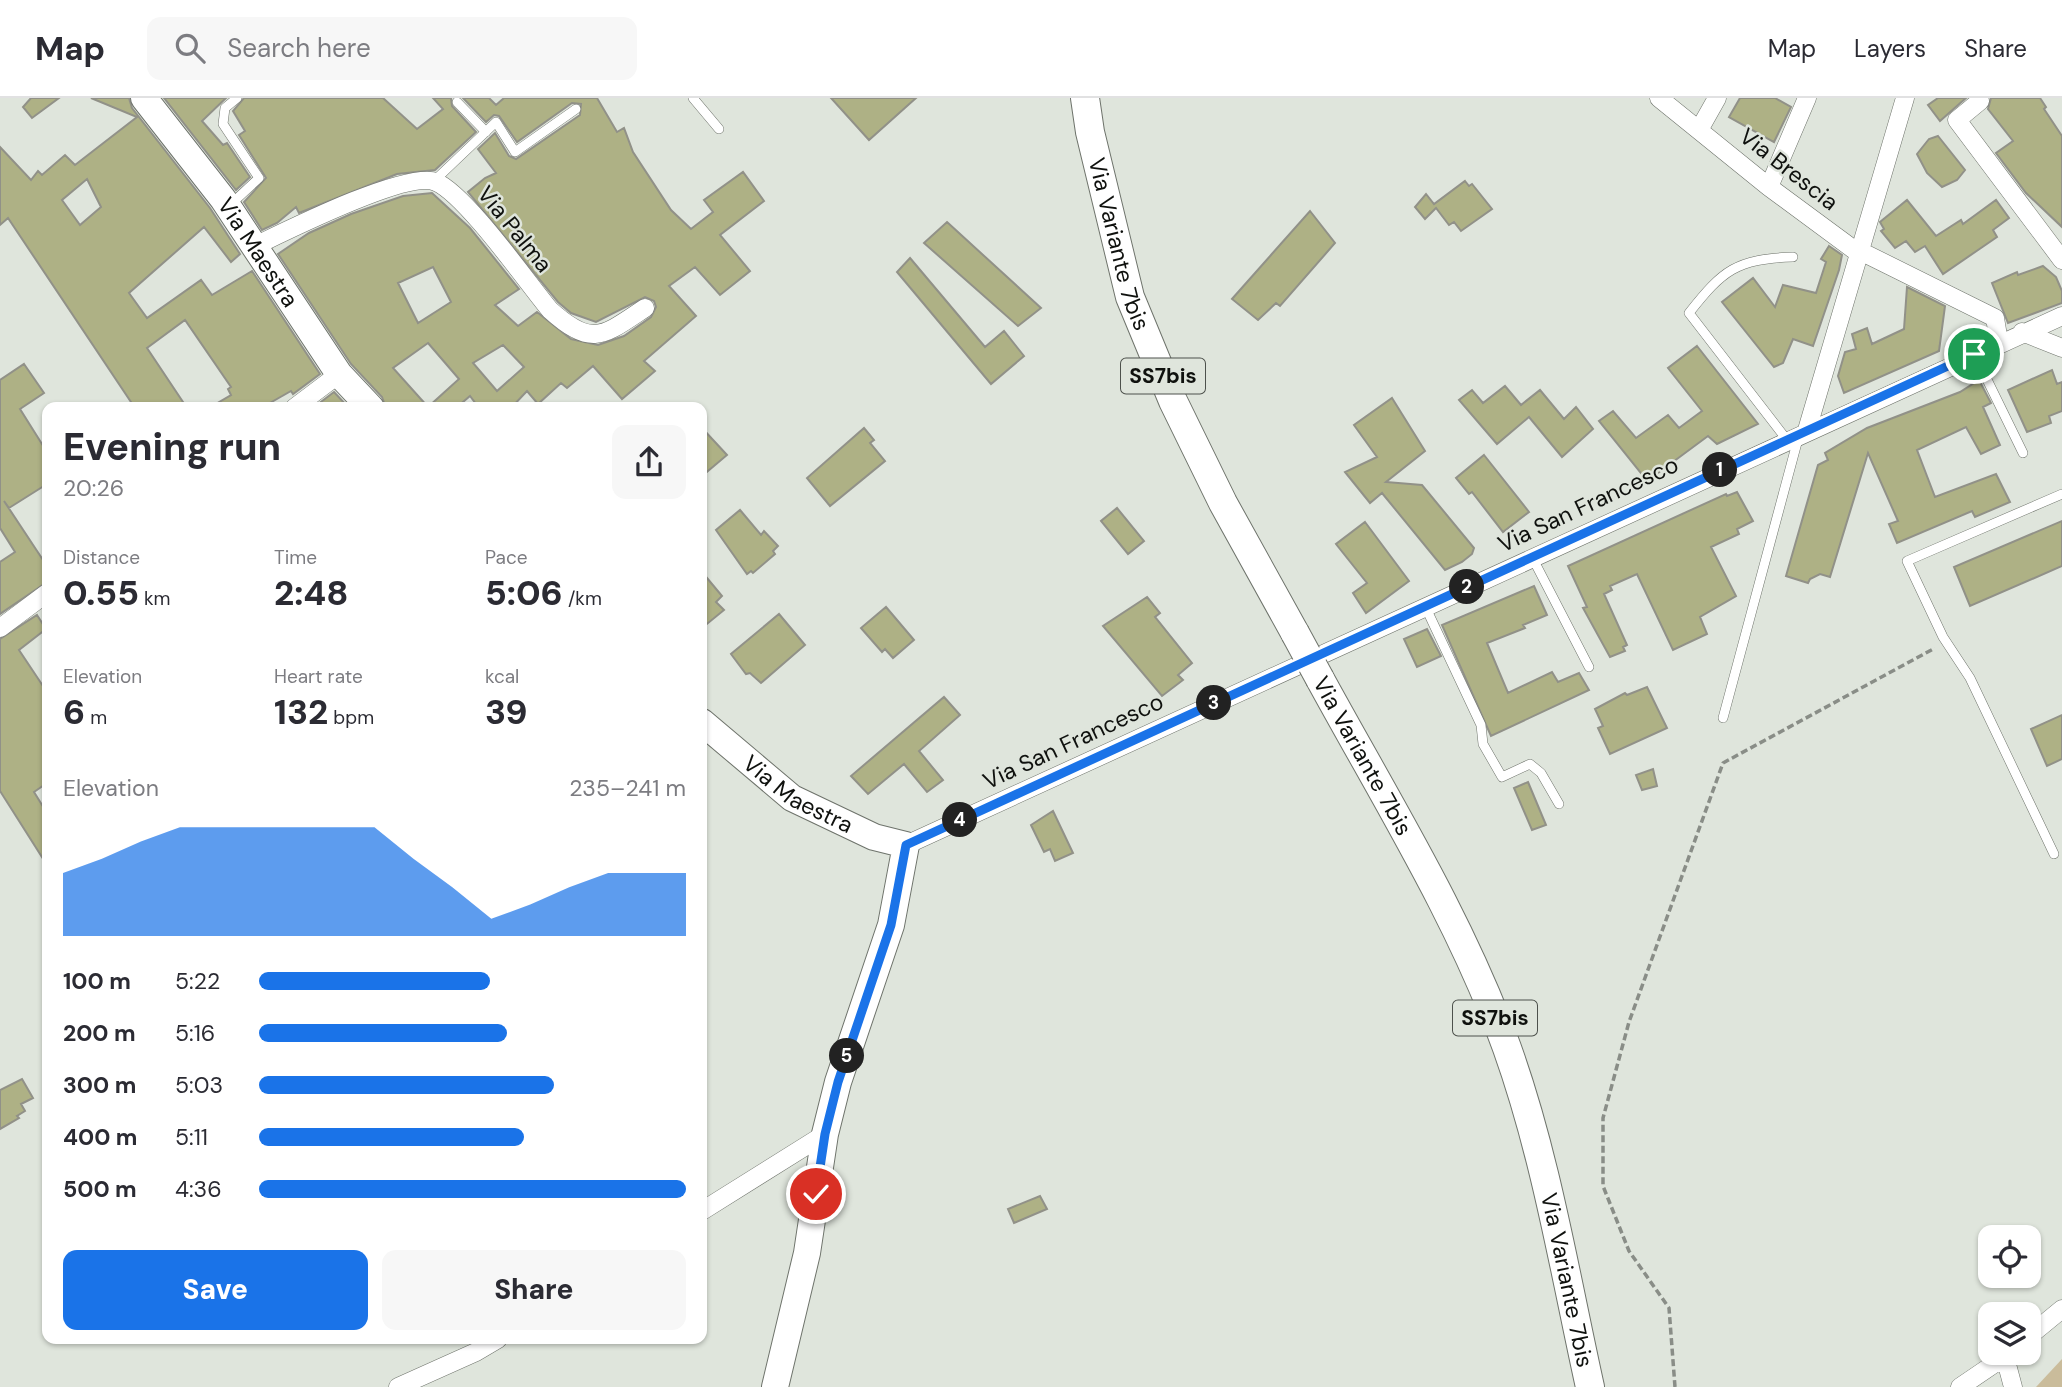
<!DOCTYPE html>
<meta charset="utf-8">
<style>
body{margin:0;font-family:"DM Sans",sans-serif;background:#f7f7f7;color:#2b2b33;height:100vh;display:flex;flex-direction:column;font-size:26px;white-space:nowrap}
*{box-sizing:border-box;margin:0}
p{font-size:23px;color:#7c7c81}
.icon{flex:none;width:38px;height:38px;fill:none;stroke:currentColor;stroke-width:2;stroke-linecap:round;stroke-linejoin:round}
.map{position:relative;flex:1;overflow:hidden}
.side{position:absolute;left:42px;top:304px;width:665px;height:942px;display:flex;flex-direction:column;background:#fff;border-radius:14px;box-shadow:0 2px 5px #0004}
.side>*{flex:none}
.buttons{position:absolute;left:1978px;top:1127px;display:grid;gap:14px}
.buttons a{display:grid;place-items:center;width:63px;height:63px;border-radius:14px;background:#fff;box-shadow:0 2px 5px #0004;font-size:35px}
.pin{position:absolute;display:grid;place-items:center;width:60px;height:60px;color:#fff;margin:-30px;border:4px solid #fff;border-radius:50%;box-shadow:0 2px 7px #0007}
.km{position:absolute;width:35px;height:35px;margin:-18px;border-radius:50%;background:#222;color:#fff;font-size:19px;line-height:35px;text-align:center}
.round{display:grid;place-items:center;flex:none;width:74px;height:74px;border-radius:14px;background:#f7f7f7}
.headline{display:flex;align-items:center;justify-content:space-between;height:119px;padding:0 21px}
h1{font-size:38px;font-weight:800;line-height:52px}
.figures{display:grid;grid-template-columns:repeat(3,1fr);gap:10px;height:119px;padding:7px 21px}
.figures div{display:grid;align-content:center}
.figures b{font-size:35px;font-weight:800}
.figures small{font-size:19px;font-weight:400}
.figures p{font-size:19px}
.chart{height:196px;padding:14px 21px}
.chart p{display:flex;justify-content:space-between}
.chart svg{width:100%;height:126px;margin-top:7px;fill:#1a73e8;opacity:.7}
.primary-button{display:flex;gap:14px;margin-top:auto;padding:14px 21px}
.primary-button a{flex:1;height:80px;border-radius:14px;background:#1a73e8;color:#fff;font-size:28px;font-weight:800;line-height:80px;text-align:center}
.primary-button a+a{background:#f7f7f7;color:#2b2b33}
ul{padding:0 21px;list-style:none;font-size:23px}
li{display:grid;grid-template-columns:112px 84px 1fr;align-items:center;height:52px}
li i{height:18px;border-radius:9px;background:#1a73e8}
header{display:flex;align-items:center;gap:42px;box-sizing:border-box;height:98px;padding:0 35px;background:#fff;border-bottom:2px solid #e1e1e2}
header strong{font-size:33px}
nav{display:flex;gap:38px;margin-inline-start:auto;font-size:24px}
.search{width:490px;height:63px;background:#f7f7f7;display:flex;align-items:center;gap:18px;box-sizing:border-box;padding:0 24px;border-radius:14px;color:#7c7c81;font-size:26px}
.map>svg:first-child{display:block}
.green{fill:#cabc9b}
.building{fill:#aeb185;stroke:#919188;stroke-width:2;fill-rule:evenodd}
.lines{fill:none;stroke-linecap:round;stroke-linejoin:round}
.lane-casing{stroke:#6e736b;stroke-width:10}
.street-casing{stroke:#6e736b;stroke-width:19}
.secondary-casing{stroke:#6e736b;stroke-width:28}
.primary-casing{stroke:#6e736b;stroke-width:30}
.path{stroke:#898d87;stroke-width:3.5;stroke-dasharray:7 3.5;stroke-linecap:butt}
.lane{stroke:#fff;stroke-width:9}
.street{stroke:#fff;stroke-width:18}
.secondary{stroke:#fff;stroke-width:26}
.primary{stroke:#fff;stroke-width:28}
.primary-bridge-casing{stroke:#6e736b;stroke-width:30;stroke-linecap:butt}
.primary-bridge{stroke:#fff;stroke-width:28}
.route-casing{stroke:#fff;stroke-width:14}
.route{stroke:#1a73e8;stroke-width:9}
.labels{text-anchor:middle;stroke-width:5;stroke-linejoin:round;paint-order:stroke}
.shield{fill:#dfe5dc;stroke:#4d514c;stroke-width:2}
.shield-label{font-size:21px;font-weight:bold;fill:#0f110e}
.street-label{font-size:23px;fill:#0f110e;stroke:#dfe5dc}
</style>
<header>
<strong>Map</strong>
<div class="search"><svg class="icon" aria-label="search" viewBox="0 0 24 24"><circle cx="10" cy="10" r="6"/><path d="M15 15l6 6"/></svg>Search here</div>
<nav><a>Map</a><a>Layers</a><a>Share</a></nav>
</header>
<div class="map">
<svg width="2062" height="1289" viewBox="0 0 2062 1289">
<rect width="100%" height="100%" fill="#dfe5dc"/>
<path class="green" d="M 2062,1261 L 2062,1289 L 2036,1289 Z"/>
<path class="building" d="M 31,0 L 59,0 L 32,20 L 23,9 Z
M 91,0 L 129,0 L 132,10 L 210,110 L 240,156 L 231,164 L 204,129 L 129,195 L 147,220 L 201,182 L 212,197 L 252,173 L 320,276 L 293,296 L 291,293 L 261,310 L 209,310 L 231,297 L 228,291 L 231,289 L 185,222 L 147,250 L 187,310 L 135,310 L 8,120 L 0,127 L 0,49 L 31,82 L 38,73 L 42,77 L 65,57 L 75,67 L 137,19 ZM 87,81 L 101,109 L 80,127 L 62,102 Z
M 164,0 L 226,0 L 202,23 L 223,47 L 227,45 L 250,79 L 236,92 Z
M 244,0 L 383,0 L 417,31 L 443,11 L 433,0 L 451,0 L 452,8 L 476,34 L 435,72 L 397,76 L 299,115 L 296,109 L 277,125 L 262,132 L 244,104 L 266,80 L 239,37 L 245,33 L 233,13 Z
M 463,0 L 489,0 L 496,7 L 504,0 L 597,0 L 617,34 L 624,30 L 633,54 L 671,112 L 691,131 L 713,114 L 704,102 L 743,74 L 764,103 L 720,137 L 750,173 L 720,197 L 695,169 L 669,188 L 696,218 L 644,263 L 655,273 L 622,301 L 593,268 L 567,290 L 561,285 L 538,306 L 527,293 L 511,310 L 479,310 L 470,298 L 456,310 L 386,310 L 382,299 L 351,266 L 278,156 L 309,135 L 351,116 L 403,98 L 432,95 L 470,130 L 519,191 L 495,207 L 518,228 L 537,214 L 571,241 L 598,247 L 624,238 L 651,219 L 656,209 L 654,203 L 645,199 L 596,224 L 571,215 L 558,204 L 468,94 L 485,80 L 496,75 L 478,51 L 495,35 L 509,58 L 516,61 L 580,17 L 581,6 L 572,5 L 517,44 L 499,18 L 494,17 L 486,24 ZM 433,169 L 451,204 L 418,225 L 398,185 ZM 428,245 L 459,281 L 428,309 L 393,270 ZM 503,247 L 524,269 L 497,293 L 473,265 Z
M 831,0 L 916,0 L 869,42 Z
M 1740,0 L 1775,0 L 1791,9 L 1774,44 L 1729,19 Z
M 1938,0 L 1966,0 L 1940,23 L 1928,7 Z
M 1991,0 L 2040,0 L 2046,9 L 2044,11 L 2062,38 L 2062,129 L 2026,95 L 1996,55 L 2013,43 L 1988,11 Z
M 1938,38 L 1965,72 L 1957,82 L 1942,89 L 1927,75 L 1917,56 L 1929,41 Z
M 1465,83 L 1469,88 L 1472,86 L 1492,111 L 1461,133 L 1454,124 L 1449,127 L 1436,110 L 1425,121 L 1415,109 L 1426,96 L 1434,106 Z
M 1907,102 L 1936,138 L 1961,122 L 1963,126 L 1996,102 L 2009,120 L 1993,132 L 1997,139 L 1943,176 L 1925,148 L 1915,154 L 1906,143 L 1895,150 L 1881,133 L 1884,131 L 1880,124 Z
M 1310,113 L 1335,145 L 1280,208 L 1276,205 L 1258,222 L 1232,201 Z
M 947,124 L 1041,210 L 1018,228 L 924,145 Z
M 1829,148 L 1842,157 L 1839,172 L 1813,248 L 1793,241 L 1783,265 L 1774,269 L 1722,204 L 1753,180 L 1775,209 L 1783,187 L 1816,195 L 1826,164 L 1821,161 Z
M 910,160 L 985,249 L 1004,233 L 1024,258 L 991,286 L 897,174 Z
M 2043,168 L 2056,179 L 2062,193 L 2062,205 L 2008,225 L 1992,185 L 2017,174 L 2018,177 Z
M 1907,189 L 1945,208 L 1939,253 L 1844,295 L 1838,278 L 1845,254 L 1856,251 L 1852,236 L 1867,230 L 1872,246 L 1904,231 Z
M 1697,248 L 1758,326 L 1717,346 L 1708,338 L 1650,381 L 1644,379 L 1599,323 L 1613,313 L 1636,340 L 1668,317 L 1679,330 L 1702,313 L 1668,270 Z
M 24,266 L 44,295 L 20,311 L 47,354 L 47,386 L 9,410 L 4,403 L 47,468 L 47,484 L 0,516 L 0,464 L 15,454 L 0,430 L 0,282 Z
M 2052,272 L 2057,286 L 2062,284 L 2062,313 L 2049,318 L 2051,325 L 2027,334 L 2008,292 Z
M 1979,282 L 1991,305 L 1983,309 L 2000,347 L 1981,356 L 1966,329 L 1917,352 L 1935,399 L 1996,376 L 2010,404 L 1975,419 L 1972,413 L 1897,445 L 1889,426 L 1898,423 L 1868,355 L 1830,479 L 1820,476 L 1810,481 L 1808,485 L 1786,478 L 1818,367 L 1828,362 L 1825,355 L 1867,330 L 1960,294 Z
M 1505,288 L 1521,307 L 1540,292 L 1564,321 L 1576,309 L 1593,331 L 1562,359 L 1529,319 L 1497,346 L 1459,302 L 1472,292 L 1483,305 Z
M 334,294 L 349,310 L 313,310 Z
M 1392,300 L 1425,353 L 1386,384 L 1422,387 L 1474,450 L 1472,456 L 1462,464 L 1445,472 L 1382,395 L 1370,405 L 1345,374 L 1377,359 L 1354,327 Z
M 702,330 L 727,357 L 702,378 Z
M 864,330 L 874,342 L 870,345 L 885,363 L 830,408 L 807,380 Z
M 1484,357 L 1529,414 L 1503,434 L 1472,394 L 1469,396 L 1456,380 Z
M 1737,394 L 1753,423 L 1737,431 L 1739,436 L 1711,449 L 1736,498 L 1700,519 L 1707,536 L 1673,552 L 1637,476 L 1610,488 L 1612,492 L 1604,496 L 1627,547 L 1623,549 L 1625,553 L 1610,559 L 1583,510 L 1587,509 L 1568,468 L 1726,396 L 1727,398 Z
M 1117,410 L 1144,443 L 1128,456 L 1101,423 Z
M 740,412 L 761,437 L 764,433 L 778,448 L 773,453 L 775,456 L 753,475 L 751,473 L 747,476 L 716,432 Z
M 2062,423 L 2062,468 L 1970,508 L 1954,469 Z
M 1365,424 L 1409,483 L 1366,515 L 1353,495 L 1367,485 L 1336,446 Z
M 702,474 L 722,498 L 716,504 L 724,512 L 702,530 Z
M 1534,488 L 1547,517 L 1523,527 L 1525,530 L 1487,545 L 1508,595 L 1552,574 L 1558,584 L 1579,575 L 1589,592 L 1491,638 L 1442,527 Z
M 1147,499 L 1160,515 L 1155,519 L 1192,565 L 1178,577 L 1183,582 L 1162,598 L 1103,528 Z
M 886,509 L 914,542 L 893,560 L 885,551 L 882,554 L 861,530 Z
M 779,516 L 805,547 L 761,585 L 750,575 L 746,576 L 731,556 Z
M 37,517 L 46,531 L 19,552 L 47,594 L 47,685 L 34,694 L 47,715 L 47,767 L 0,693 L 0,541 Z
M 1427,531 L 1441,558 L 1417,569 L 1404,541 Z
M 1647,589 L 1667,630 L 1610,656 L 1598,630 L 1603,628 L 1595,611 L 1625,595 L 1627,597 Z
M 944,599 L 960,617 L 919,653 L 943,682 L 927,694 L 904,666 L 868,696 L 851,678 Z
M 2062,617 L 2062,661 L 2047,668 L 2031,631 Z
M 1653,671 L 1657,688 L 1642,692 L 1636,677 Z
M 1528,684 L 1546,727 L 1532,732 L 1514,690 Z
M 1053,713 L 1073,755 L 1055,763 L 1050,751 L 1044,754 L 1031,727 Z
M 22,981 L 33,1000 L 21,1006 L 25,1013 L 17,1018 L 19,1020 L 0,1031 L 0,992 Z
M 1040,1098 L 1047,1111 L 1014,1125 L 1008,1111 Z"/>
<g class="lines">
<g class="lane-casing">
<path id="lane" d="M 693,0 L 719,31
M 457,4 L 486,34
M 434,83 L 496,24 L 515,54 L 576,11
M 230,107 L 259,80 L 223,26 L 225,10 L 237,0
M 1975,257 L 2023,355
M 1787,342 L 1689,215 C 1723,172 1736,161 1793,159
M 1532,459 L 1589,569
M 1425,508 L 1481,627 L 1483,646 L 1502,679 L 1530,666 L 1541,675 L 1559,706
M 1723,620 L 1798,341
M 2054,756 L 1970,580 L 1943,539 L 1907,463 L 2062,396"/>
</g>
<g class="street-casing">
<path id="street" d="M 1659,0 L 1769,89 L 1857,154
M 1980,3 L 1957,22 L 2062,162
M 1699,32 L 1717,0
M 1769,89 L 1807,0
M 255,148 C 286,133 408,72 436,84 C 466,97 526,183 550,212 C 592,250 603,238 645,210
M 1858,152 L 1995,220 L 1999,244
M 2022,234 L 2062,250
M 294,310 L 339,276
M 1807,332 L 1905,0
M 0,530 L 47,495
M 906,747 L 2062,218
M 702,1113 L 825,1036
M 2028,1239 L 2062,1211
M 2005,1259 L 2013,1289
M 398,1289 L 476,1254 L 498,1241
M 1960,1289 L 2010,1255"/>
</g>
<g class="secondary-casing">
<g id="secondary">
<path id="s1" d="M 144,0 L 223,101 L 339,276 L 371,310"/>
<path id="s2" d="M 702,624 L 792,700 L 874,739 L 906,747 L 891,827 L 838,984 L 825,1036 L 807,1155 L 775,1289"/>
</g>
</g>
<g class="primary-casing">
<g id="primary">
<path id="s3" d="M 1085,0 L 1090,34 L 1130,199 L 1173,303 L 1223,405 L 1295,535"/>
<path id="s4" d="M 1320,581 C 1386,702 1460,820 1507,950 C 1546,1059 1565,1176 1590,1289"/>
</g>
</g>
<path class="path" d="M 1675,1289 L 1669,1210 L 1629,1153 L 1603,1088 L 1603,1020 L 1629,924 L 1723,665 L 1935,550"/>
<use href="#lane" class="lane"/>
<use href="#street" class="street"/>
<use href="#secondary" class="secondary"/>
<use href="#primary" class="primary"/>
<g class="primary-bridge-casing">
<path id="primary-bridge" d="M 1295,535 L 1320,581"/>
</g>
<use href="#primary-bridge" class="primary-bridge"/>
</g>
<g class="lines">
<g class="route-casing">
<path id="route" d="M 816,1096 L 825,1036 L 838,984 L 891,827 L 906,747 L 1974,256"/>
</g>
<use href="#route" class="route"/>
</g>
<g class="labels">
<g class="shield">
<rect x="1121" y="260.5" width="84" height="35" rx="5"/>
<rect x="1453" y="902.5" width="84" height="35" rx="5"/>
</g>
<g class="shield-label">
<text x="1163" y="285">SS7bis</text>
<text x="1495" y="927">SS7bis</text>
</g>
<g class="street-label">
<text transform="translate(1789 71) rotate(38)" y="8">Via Brescia</text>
<text transform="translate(515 131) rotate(51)" y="8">Via Palma</text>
<text dy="8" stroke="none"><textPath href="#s3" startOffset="150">Via Variante 7bis</textPath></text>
<text dy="8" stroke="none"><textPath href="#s1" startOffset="192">Via Maestra</textPath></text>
<text transform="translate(1588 406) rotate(-25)" y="8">Via San Francesco</text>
<text transform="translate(1073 643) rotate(-25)" y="8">Via San Francesco</text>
<text dy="8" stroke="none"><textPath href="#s4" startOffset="88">Via Variante 7bis</textPath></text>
<text dy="8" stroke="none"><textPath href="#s2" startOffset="121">Via Maestra</textPath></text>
<text dy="8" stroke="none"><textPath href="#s4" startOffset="654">Via Variante 7bis</textPath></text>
</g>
</g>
</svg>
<div class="buttons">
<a><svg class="icon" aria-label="locate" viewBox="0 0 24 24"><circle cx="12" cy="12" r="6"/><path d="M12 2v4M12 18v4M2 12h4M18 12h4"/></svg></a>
<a><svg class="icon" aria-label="layers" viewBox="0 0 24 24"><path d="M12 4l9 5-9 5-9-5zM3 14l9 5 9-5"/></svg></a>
</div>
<div class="pin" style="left:1974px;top:256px;background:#1e9e55"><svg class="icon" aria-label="arrive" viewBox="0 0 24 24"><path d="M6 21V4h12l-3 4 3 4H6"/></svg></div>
<div class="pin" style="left:816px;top:1096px;background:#d93025"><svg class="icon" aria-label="check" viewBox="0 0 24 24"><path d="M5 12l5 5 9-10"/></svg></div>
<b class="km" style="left:1720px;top:372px">1</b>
<b class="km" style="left:1467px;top:489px">2</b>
<b class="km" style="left:1214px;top:605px">3</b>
<b class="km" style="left:960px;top:722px">4</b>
<b class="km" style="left:847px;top:958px">5</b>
<section class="side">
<div class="headline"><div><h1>Evening run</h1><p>20:26</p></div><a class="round"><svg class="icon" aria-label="share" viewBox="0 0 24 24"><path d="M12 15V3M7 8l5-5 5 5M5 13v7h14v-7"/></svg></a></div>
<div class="figures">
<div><p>Distance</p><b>0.55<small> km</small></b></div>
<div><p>Time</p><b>2:48</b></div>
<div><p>Pace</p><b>5:06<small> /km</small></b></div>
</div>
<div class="figures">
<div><p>Elevation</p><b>6<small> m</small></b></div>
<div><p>Heart rate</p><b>132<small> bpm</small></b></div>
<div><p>kcal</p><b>39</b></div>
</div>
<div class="chart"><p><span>Elevation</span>235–241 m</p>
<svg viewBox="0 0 160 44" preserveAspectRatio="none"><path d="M0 44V22L10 17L20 11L30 6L40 6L50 6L60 6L70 6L80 6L90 17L100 27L110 38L120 33L130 27L140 22L150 22L160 22V44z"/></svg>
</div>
<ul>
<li><b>100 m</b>5:22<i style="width:54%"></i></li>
<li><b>200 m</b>5:16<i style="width:58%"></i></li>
<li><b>300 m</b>5:03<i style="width:69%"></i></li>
<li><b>400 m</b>5:11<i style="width:62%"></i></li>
<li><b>500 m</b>4:36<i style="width:100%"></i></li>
</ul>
<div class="primary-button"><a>Save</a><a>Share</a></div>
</section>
</div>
